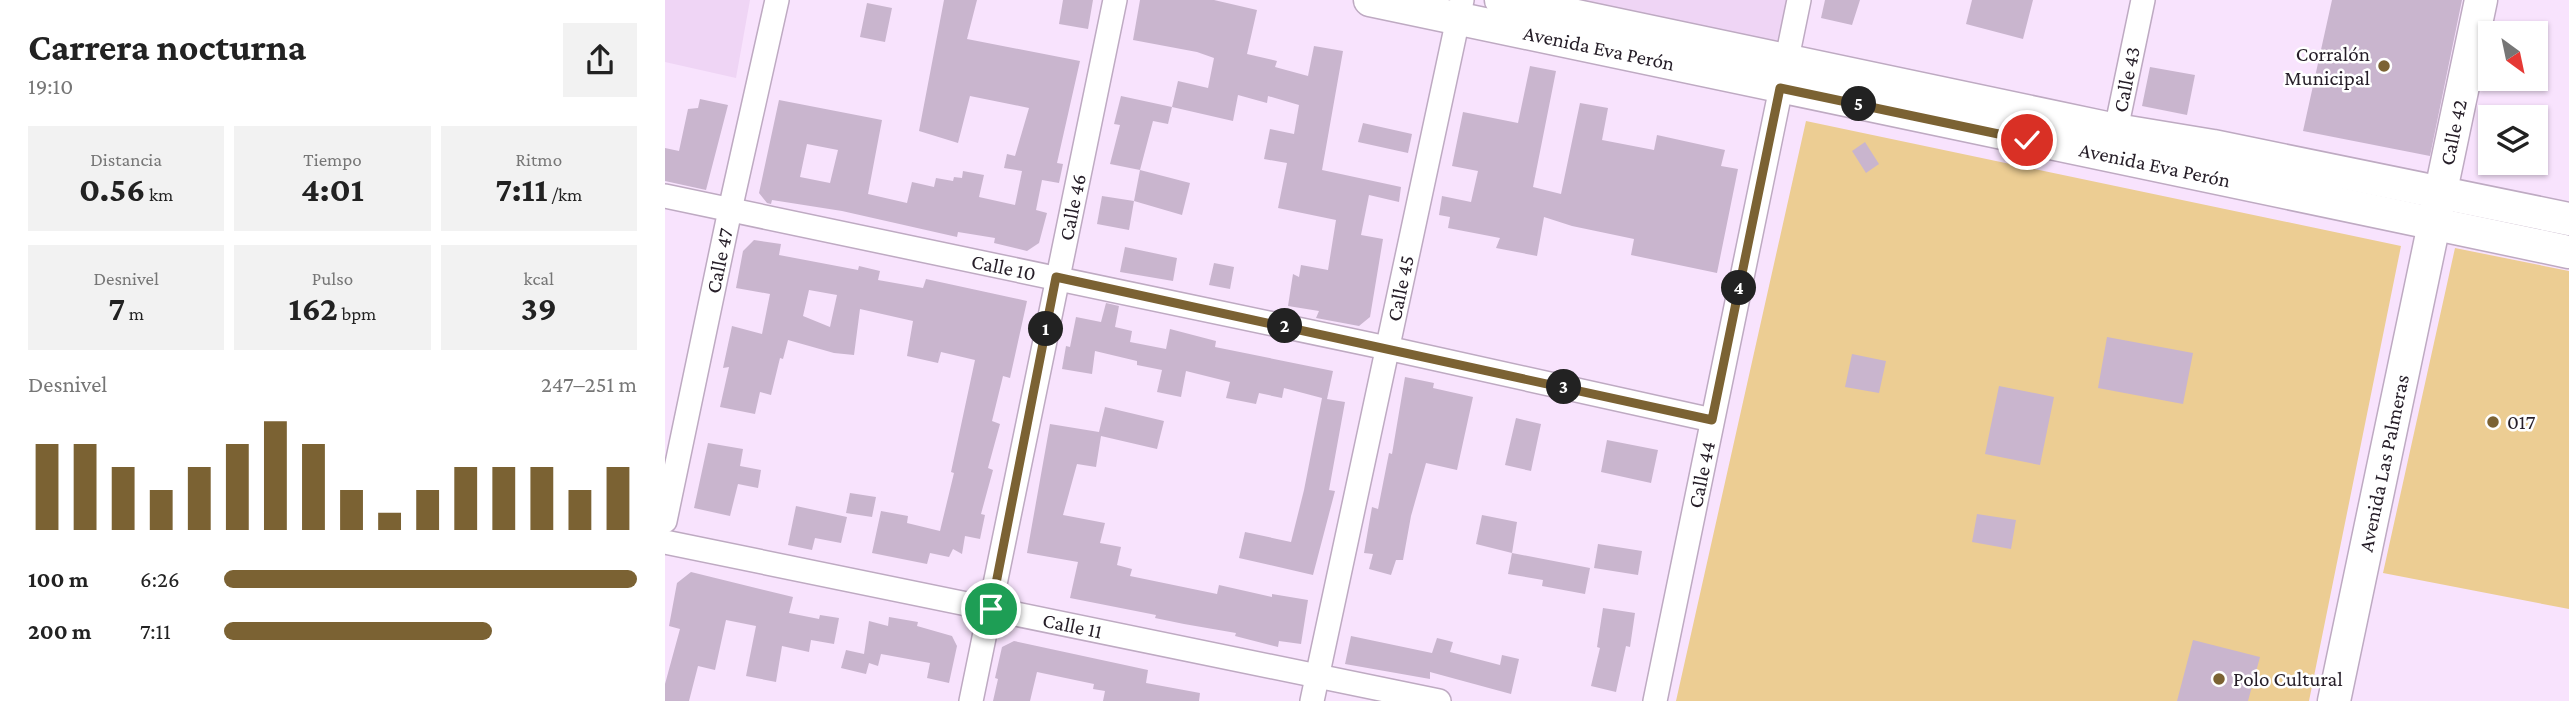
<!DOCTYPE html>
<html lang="es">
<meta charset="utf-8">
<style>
body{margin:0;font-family:"Crimson Pro",serif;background:#f2f2f2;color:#222;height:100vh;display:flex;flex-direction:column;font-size:26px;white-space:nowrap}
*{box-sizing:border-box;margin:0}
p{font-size:23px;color:#767676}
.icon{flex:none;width:38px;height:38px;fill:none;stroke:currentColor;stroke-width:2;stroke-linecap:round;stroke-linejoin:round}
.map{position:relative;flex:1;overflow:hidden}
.drawer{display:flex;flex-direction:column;background:#fff;width:665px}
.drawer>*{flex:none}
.needle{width:46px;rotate:147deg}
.tools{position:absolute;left:1813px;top:21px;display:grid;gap:14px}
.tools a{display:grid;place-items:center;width:70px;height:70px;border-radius:0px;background:#fff;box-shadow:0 2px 5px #0004;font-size:35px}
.pin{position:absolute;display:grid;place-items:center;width:60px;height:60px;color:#fff;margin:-30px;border:4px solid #fff;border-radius:50%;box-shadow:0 2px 7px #0007}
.km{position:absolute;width:35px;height:35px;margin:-18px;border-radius:50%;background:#222;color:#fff;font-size:19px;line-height:35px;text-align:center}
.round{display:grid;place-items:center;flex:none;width:74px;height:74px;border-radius:0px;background:#f2f2f2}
.overview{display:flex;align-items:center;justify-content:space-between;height:119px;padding:0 28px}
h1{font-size:38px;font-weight:700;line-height:52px}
.figures{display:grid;grid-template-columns:repeat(3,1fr);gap:10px;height:119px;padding:7px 28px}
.figures div{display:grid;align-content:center;border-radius:0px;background:#f2f2f2;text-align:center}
.figures b{font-size:35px;font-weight:700}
.figures small{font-size:19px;font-weight:400}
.figures p{font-size:19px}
.chart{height:196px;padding:14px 28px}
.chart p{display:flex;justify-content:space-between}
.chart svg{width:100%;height:126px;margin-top:7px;stroke:#7b6233;stroke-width:6}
ul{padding:0 28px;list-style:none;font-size:23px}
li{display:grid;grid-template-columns:112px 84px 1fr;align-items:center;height:52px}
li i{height:18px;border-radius:9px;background:#7b6233}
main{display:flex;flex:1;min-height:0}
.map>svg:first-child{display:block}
.built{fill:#efd5f5}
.green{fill:#eccd93}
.building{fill:#c9b5ce;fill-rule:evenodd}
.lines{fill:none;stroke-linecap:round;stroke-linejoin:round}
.minor-casing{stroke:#beaac2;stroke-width:26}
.secondary-casing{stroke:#beaac2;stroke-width:35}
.minor{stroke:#fff;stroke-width:23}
.secondary{stroke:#fff;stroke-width:32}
.route-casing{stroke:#fff;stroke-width:14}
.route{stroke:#7b6233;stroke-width:9}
.poi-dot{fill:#7b6233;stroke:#fff;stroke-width:2.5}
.labels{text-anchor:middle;stroke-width:5;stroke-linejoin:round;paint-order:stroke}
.street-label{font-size:21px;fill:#261e28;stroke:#fff}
.poi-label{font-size:21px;fill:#261e28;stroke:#fff;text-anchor:start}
</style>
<main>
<section class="drawer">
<div class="overview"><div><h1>Carrera nocturna</h1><p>19:10</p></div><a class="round"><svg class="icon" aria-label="share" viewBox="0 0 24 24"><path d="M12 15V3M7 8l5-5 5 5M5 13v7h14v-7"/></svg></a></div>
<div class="figures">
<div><p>Distancia</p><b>0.56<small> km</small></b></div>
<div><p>Tiempo</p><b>4:01</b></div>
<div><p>Ritmo</p><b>7:11<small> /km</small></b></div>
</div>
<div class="figures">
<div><p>Desnivel</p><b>7<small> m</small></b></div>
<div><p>Pulso</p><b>162<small> bpm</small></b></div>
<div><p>kcal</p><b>39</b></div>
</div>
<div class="chart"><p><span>Desnivel</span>247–251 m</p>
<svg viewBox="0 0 160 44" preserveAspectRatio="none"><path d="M5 44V14M15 44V14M25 44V22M35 44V30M45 44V22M55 44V14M65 44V6M75 44V14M85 44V30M95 44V38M105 44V30M115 44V22M125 44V22M135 44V22M145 44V30M155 44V22"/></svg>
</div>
<ul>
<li><b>100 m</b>6:26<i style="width:100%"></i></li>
<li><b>200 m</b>7:11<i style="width:65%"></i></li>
</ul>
</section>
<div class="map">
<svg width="1904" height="701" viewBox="0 0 1904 701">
<rect width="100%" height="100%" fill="#f8e3fd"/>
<path class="built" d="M 0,0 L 85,0 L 71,78 L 0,62 Z
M 836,0 L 1135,0 L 1122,61 Z"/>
<path class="green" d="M 1141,121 L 1736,246 L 1644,701 L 1011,701 Z
M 1790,248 L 1904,271 L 1904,609 L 1718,573 Z"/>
<path class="building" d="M 279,0 L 312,0 L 302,39 L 415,61 L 392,163 L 398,164 L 394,183 L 377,180 L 371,210 L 382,213 L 374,243 L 362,251 L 329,243 L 330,238 L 293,232 L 292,237 L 177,211 L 107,200 L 106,204 L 102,203 L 94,193 L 114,100 L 217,120 L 203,194 L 242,203 L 247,182 L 269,187 L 271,178 L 288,181 L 289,177 L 297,178 L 298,171 L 319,175 L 314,197 L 350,205 L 357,171 L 339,168 L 342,154 L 350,156 L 364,108 L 305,96 L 293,143 L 254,131 ZM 142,144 L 173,150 L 165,183 L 135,177 Z
M 398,0 L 428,0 L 423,29 L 394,24 Z
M 475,0 L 549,0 L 592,10 L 582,54 L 612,61 L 610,67 L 643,76 L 649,46 L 678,51 L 657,170 L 736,187 L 734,202 L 704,195 L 696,235 L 718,239 L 705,317 L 694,326 L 651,318 L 654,311 L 623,306 L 628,274 L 634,277 L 636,265 L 663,270 L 671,220 L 613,208 L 622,163 L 599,159 L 605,129 L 629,134 L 634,105 L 603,96 L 602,103 L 573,95 L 568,121 L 507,107 L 513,81 L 543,88 L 549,58 L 532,52 L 468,40 Z
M 1160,0 L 1195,0 L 1187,25 L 1156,18 Z
M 1307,0 L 1368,0 L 1358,39 L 1301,24 Z
M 1667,0 L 1797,0 L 1765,156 L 1638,131 Z
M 202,3 L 227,8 L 220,42 L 195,37 Z
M 865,66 L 891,71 L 868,187 L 896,194 L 915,103 L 943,108 L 937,140 L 989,150 L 992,135 L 1060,150 L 1056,166 L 1073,169 L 1052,273 L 966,255 L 969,239 L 907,226 L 879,217 L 872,256 L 831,248 L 835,238 L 783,228 L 785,217 L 774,215 L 777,196 L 806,202 L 813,171 L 787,166 L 798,112 L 853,123 Z
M 1485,67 L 1530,75 L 1522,115 L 1477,106 Z
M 456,96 L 507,107 L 503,124 L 488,121 L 475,170 L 445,164 L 455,125 L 449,124 Z
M 35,99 L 63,105 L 41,190 L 0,181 L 0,148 L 14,151 L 23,109 L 33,108 Z
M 698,123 L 747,134 L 743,153 L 693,142 Z
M 1200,142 L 1214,164 L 1201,173 L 1187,151 Z
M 475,170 L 525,183 L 517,215 L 469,201 Z
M 437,196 L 469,201 L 464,230 L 432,224 Z
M 89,240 L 116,244 L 114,255 L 193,270 L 194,266 L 215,271 L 213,280 L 258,288 L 261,279 L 362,301 L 345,378 L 338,376 L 327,421 L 335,424 L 323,468 L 328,470 L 316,514 L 320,515 L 315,539 L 300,536 L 297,554 L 288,549 L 284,557 L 265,553 L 262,564 L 207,553 L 216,511 L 243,516 L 242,523 L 275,531 L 289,473 L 286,472 L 310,360 L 276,352 L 273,363 L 242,356 L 248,321 L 195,309 L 189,355 L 169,353 L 123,340 L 118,359 L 115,358 L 106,395 L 95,392 L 90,414 L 55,407 L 64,367 L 58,368 L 67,326 L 97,334 L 105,294 L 71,288 L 78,251 ZM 144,290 L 172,295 L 165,327 L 138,316 Z
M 460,247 L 512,258 L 508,281 L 455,272 Z
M 549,263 L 569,267 L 565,289 L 544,285 Z
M 441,303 L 454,306 L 450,327 L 467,331 L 465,342 L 501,349 L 505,329 L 551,341 L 550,347 L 668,371 L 662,399 L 680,402 L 664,490 L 670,491 L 648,575 L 574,558 L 580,532 L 626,542 L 639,490 L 657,398 L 619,388 L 617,398 L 594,393 L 591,404 L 561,398 L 565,382 L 521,371 L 516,397 L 492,392 L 497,370 L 472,365 L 472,361 L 430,351 L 427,374 L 397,369 L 401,346 L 405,347 L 411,317 L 436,322 Z
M 1442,337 L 1528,353 L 1518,404 L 1433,388 Z
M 1187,354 L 1221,361 L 1214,393 L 1180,387 Z
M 740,377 L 769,383 L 768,388 L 808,397 L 792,470 L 761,463 L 746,516 L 738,560 L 731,560 L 726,575 L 704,569 L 708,554 L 699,553 L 707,507 L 713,509 L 724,453 L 727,454 Z
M 1334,386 L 1389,397 L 1375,465 L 1320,454 Z
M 440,407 L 499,421 L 492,449 L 436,436 L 431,467 L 412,464 L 398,515 L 440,523 L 435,543 L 456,547 L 452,565 L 467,569 L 465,576 L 552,594 L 554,585 L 607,597 L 607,594 L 643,600 L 636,644 L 614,641 L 613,647 L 570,636 L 571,633 L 519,624 L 490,618 L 491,615 L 405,598 L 413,562 L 362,553 L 385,424 L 434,432 Z
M 851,418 L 876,424 L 866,471 L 840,465 Z
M 942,440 L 993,450 L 986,483 L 936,472 Z
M 43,443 L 78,449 L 75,466 L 96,470 L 93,488 L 73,484 L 65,516 L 29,508 Z
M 185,493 L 211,497 L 207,517 L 181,513 Z
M 131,506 L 182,517 L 176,543 L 150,538 L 147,550 L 123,545 Z
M 1312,514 L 1351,520 L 1346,549 L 1307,542 Z
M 817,515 L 852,522 L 847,553 L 925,568 L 920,594 L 877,586 L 878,580 L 843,574 L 847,553 L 811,544 Z
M 933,544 L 977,551 L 973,575 L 929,568 Z
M 26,572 L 128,597 L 124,613 L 154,619 L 155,615 L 174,618 L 169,644 L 146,640 L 144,652 L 117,646 L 111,682 L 81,676 L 91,626 L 61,620 L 50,670 L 33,666 L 24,701 L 0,701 L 0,684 L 15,629 L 4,626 L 12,583 Z
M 938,608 L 970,613 L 965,647 L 961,646 L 951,692 L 926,686 L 935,648 L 932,647 Z
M 224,617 L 253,622 L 252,626 L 287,636 L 292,646 L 284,683 L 262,678 L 265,663 L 216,654 L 213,666 L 204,663 L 201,674 L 176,668 L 181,650 L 199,654 L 204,621 L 223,626 Z
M 686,636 L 767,653 L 772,638 L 788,642 L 785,652 L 835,665 L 837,655 L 854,659 L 846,694 L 765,672 L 765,679 L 680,664 Z
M 1528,640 L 1595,657 L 1583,701 L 1512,701 Z
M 349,641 L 483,670 L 481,683 L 535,693 L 534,701 L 438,701 L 440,691 L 428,689 L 429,684 L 372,672 L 365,701 L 328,701 L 333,679 L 330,678 L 337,647 Z"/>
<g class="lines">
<g class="minor-casing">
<g id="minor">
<path id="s1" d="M 1448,144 L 1478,0"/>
<path id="s2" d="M 0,196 L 722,348 L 1047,420"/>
<path id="s3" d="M 0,521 L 65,210 L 112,0"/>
<path id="s4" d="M 0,542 L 774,701"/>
<path id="s5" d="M 306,701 L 450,0"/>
<path id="s6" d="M 647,701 L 797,0"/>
<path id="s7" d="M 990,701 L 1134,0"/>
</g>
</g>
<g class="secondary-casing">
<g id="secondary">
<path id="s8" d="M 705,0 L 1904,252"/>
<path d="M 836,0 L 1451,130 L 1548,146 L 1904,219"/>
<path id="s9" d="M 1669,701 L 1816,0"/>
</g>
</g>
<use href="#minor" class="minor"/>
<use href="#secondary" class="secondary"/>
</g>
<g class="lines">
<g class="route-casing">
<path id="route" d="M 326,609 L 391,277 L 1047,420 L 1115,88 L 1362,140"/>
</g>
<use href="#route" class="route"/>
</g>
<g class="poi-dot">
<circle cx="1719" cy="66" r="7"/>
<circle cx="1828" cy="422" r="7"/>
<circle cx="1554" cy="679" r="7"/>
</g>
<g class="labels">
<g class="street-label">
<text dy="7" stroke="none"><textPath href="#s8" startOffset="234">Avenida Eva Perón</textPath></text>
<text dy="7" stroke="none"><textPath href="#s1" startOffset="66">Calle 43</textPath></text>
<text dy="7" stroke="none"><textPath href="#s9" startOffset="581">Calle 42</textPath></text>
<text dy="7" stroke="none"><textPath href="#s8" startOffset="802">Avenida Eva Perón</textPath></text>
<text dy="7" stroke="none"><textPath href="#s5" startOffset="504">Calle 46</textPath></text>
<text dy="7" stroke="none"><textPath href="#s3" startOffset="266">Calle 47</textPath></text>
<text dy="7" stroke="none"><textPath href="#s2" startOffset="346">Calle 10</textPath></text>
<text dy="7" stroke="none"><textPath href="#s6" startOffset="422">Calle 45</textPath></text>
<text dy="7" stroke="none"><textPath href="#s9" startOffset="243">Avenida Las Palmeras</textPath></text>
<text dy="7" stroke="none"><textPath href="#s7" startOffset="231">Calle 44</textPath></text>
<text dy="7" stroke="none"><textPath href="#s4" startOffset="416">Calle 11</textPath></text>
</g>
<g class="poi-label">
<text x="1705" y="61" text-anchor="end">Corralón<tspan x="1705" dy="24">Municipal</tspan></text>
<text x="1842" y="429">017</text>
<text x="1568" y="686">Polo Cultural</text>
</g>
</g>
</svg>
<div class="tools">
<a><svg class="needle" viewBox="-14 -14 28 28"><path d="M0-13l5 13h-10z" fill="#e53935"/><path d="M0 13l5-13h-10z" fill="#767676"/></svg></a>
<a><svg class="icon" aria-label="layers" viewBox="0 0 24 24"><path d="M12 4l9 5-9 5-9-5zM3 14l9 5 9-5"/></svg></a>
</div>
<div class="pin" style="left:326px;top:609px;background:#1e9e55"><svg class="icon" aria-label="arrive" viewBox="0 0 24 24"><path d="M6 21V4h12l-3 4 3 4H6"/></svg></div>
<div class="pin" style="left:1362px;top:140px;background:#d93025"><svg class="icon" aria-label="check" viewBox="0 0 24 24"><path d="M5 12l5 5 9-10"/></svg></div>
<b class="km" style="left:381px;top:329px">1</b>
<b class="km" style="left:620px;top:326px">2</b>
<b class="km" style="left:899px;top:387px">3</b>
<b class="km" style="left:1074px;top:288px">4</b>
<b class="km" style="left:1194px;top:104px">5</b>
</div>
</main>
